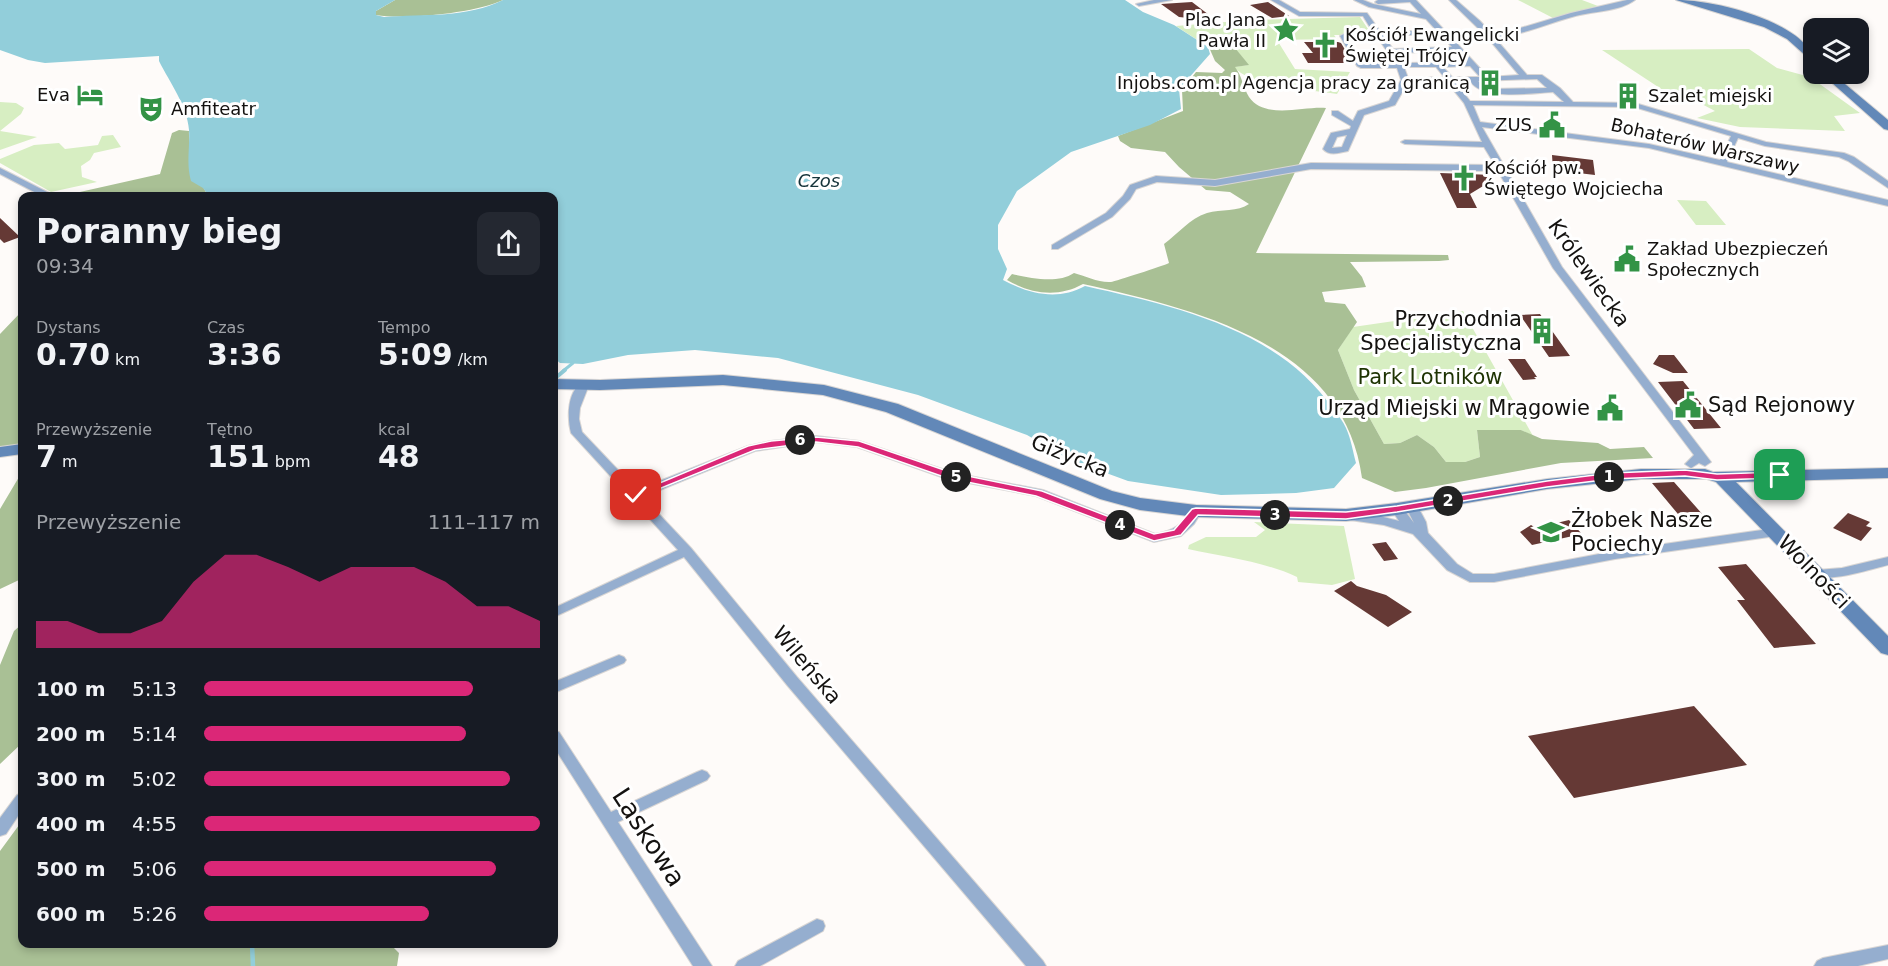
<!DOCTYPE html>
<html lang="pl">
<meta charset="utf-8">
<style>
body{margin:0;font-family:"DejaVu Sans",sans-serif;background:#242831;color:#f1f3f6;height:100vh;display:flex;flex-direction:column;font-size:22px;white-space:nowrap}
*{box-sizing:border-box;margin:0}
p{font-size:20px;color:#9ea1a6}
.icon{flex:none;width:33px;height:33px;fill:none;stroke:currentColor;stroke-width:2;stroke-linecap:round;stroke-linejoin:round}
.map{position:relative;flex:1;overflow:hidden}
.details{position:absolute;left:18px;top:192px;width:540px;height:756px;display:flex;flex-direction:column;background:#171b24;border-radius:12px;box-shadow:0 3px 9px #0003}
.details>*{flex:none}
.tools{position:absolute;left:1803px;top:18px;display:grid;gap:12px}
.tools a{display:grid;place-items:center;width:66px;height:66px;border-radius:12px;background:#171b24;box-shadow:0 3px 9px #0003;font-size:30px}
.pin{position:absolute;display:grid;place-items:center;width:51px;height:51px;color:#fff;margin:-26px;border-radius:12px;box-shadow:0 3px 9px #0006}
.km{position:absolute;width:30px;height:30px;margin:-15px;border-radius:50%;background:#222;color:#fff;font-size:16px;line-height:30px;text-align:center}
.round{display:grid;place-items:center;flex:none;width:63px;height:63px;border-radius:12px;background:#242831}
.overview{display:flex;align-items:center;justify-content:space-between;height:102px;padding:0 18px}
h1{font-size:33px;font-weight:800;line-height:45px}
.stats{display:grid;grid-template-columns:repeat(3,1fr);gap:9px;height:102px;padding:6px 18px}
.stats div{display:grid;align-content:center}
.stats b{font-size:30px;font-weight:800}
.stats small{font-size:16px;font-weight:400}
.stats p{font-size:16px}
.chart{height:168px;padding:12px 18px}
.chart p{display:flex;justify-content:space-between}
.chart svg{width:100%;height:108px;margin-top:6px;fill:#db2777;opacity:.7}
ul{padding:0 18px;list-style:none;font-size:20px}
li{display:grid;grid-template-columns:96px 72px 1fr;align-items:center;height:45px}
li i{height:15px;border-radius:8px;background:#db2777}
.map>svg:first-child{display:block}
.green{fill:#d7eec2}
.forest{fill:#a9c095}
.water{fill:#92ceda}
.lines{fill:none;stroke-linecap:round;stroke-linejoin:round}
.stream-far2{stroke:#92ceda;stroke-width:3}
.stream-far1{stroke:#92ceda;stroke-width:4}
.stream{stroke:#92ceda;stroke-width:4.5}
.building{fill:#653935}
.street-casing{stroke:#d9d6d4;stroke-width:2}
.secondary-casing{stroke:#d9d6d4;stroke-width:2}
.street{fill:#95aecf;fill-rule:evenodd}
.secondary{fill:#6288b8;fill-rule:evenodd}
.route{fill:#db2777;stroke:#fff;stroke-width:1.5}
.labels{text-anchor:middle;stroke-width:6;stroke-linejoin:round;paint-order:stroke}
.far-poi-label{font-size:18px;fill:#141210;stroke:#fff;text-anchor:start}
.far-street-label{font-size:18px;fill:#141210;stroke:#fff}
.far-water-label{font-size:18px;font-style:italic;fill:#15343a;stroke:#fff}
.street-label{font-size:21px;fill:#141210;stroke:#fff}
.poi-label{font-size:21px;fill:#141210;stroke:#fff;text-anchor:end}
.park-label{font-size:21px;fill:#1e3303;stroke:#fff}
.near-street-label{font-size:26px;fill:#141210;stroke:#fff}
</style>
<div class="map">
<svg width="1888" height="966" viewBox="0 0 1888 966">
<rect width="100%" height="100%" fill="#fefbf9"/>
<path class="green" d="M 1518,0 L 1582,0 L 1598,6 L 1553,18 Z
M 1360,17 L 1372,35 L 1334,35 L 1337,39 L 1277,40 L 1295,69 L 1350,72 L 1337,94 C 1309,89 1253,88 1234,67 L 1248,65 L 1231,43 L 1224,41 L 1202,43 L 1176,26 L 1250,20 Z
M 1749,49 L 1777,68 L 1810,77 L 1860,113 L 1834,116 L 1845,131 L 1740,127 L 1697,118 L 1715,111 L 1696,101 L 1681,102 L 1602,50 Z
M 0,102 L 16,103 L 24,108 L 21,114 L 0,131 L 37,137 L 0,150 Z
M 113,135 L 121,147 L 94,153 L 90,160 L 81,166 L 82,177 L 97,182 L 51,192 L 0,163 L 0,159 L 34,145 L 59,143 L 65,149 L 98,145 L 102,136 Z
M 1677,200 L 1706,201 L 1726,225 L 1696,225 Z
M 1463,311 L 1533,436 L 1521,430 L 1477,430 L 1480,457 L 1465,462 L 1446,462 L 1434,447 L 1417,435 L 1400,443 L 1384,444 L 1354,390 L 1338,350 L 1353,327 Z
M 1254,522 L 1344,526 L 1355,579 L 1332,585 L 1298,582 L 1297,577 C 1263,561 1224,557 1188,549 L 1189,545 L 1206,537 L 1256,537 L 1265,530 Z"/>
<path class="forest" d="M 395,0 L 503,0 C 477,13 405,20 376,15 L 376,11 Z
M 1224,41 L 1231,43 L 1249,65 L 1235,67 C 1242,76 1243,87 1249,97 C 1265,120 1303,106 1326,108 L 1256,253 L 1448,255 L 1449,260 L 1439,261 L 1350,262 L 1362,277 L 1366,287 L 1322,292 L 1325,302 L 1345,304 L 1357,322 L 1338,350 L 1354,390 L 1384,444 L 1400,443 L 1417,435 L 1434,447 L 1446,462 L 1465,462 L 1480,457 L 1477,430 L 1521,430 L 1542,439 L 1598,443 L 1610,449 L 1644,447 L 1653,458 L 1561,463 L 1426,488 L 1395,492 L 1362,478 C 1344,343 1194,309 1083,284 C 1058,298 1031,294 1007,280 L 1012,274 C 1030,278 1058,284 1074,273 C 1085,276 1099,283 1111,282 C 1116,281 1163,266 1169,263 L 1164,244 C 1179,233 1189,219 1207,213 C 1221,209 1238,212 1249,204 L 1230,192 L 1206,190 L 1179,167 L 1165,152 L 1131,148 L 1120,141 L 1118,136 L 1183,111 L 1182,90 L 1196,72 L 1222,73 L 1225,70 L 1215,61 L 1208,45 L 1211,42 Z
M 179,130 L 189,131 C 188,146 199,185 209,196 L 62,196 L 160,174 L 172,133 Z
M 22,311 L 22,444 L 0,447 L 0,334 Z
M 22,472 L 22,576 L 19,580 L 0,589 L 0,509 Z
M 22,624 L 22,743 L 0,764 L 0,665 L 14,631 Z
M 22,821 L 22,944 L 390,944 L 399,953 L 397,966 L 0,966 L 0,851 Z"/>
<path class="water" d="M 0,0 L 395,0 L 376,11 L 376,15 L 384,17 C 423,14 468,18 503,0 L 1125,0 L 1143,12 L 1174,25 L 1208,47 L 1210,54 L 1179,89 L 1181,109 L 1150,125 L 1071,152 L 1017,191 L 998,225 L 998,249 L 1007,269 L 1003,280 C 1029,294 1058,301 1085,286 C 1174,306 1279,329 1333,409 C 1338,415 1343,421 1346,428 C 1351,439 1353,452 1356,463 L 1334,488 L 1296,493 L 1221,495 L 1128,481 L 1068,459 L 1027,435 L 918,395 L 778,358 L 695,350 L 628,355 L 583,364 L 560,363 L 554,358 L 554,196 L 209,196 L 203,188 L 191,181 C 186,164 190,148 189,130 C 187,105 170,83 159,61 L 159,56 L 45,63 L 28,60 L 0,50 Z"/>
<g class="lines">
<path class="stream-far2" d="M 563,371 L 573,363"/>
<path class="stream-far1" d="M 554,379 L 565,370"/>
<path class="stream" d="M 252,944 L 253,966"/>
</g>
<path class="building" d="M 1192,2 L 1217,21 L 1179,17 L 1161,4 Z
M 1268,2 L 1289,16 L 1272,18 L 1250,5 Z
M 1304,42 L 1338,42 L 1341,43 L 1353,63 L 1308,63 L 1302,53 L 1313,53 Z
M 1552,155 L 1593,160 L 1595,175 L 1553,170 Z
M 1440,173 L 1493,175 L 1487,178 L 1493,180 L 1470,194 L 1477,208 L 1457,208 Z
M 0,218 L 20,237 L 4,243 L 0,239 Z
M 1540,314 L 1570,356 L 1549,357 L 1520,315 Z
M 1659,355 L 1674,355 L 1688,373 L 1673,373 L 1653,364 Z
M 1508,359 L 1525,359 L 1537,377 L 1534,377 L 1536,379 L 1523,380 Z
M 1683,381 L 1721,428 L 1694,429 L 1658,382 Z
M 1674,482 L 1711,524 L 1688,526 L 1652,483 Z
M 1848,513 L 1870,522 L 1866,526 L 1872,528 L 1861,541 L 1833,528 Z
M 1569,520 L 1582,534 L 1532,545 L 1520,532 L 1531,525 L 1536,528 Z
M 1386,542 L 1398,559 L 1384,561 L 1372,544 Z
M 1746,564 L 1816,644 L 1774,648 L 1737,600 L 1745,600 L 1718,567 Z
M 1351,581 L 1357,586 L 1386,595 L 1412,612 L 1388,627 L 1334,591 Z
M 1694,706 L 1747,765 L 1574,798 L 1528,736 Z"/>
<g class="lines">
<g class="street-casing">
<path id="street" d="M 1154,0 L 1172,0 L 1139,6 L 1136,4 Z
M 1271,0 L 1279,0 L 1300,12 L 1367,13 L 1380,31 L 1437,31 L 1426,19 L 1369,7 L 1354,0 L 1363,0 L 1373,4 L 1421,14 L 1410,2 L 1378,4 L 1375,2 L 1378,0 L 1416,0 L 1448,34 L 1483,33 L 1449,0 L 1456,0 L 1480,21 L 1490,32 L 1507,32 L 1571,13 L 1627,0 L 1635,0 C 1619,12 1592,11 1572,17 C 1546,24 1521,36 1494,37 L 1527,75 L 1542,75 L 1560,88 L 1573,102 L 1635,103 L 1766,142 L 1844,153 L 1854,157 L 1888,181 L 1888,188 L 1848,161 L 1839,157 L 1765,146 L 1738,138 L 1727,162 L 1888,200 L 1888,206 L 1649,148 L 1482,127 L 1562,267 L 1711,462 L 1705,466 L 1699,463 L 1691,468 L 1685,464 L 1694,455 L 1553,268 L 1498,171 L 1311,169 L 1215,186 L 1157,182 L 1136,189 L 1130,199 L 1112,217 L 1058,249 L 1052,249 L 1052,245 L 1106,213 L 1123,196 L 1130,185 L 1156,176 L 1215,180 L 1311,163 L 1495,165 L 1484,147 L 1405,144 L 1401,142 L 1405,140 L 1482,142 L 1464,103 L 1447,82 L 1408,82 L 1395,105 L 1364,115 L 1348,151 C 1339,153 1329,156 1323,149 L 1331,133 L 1350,129 L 1351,126 L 1332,115 L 1332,111 L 1338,111 L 1353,121 L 1358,111 L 1389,101 L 1401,80 L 1397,68 L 1361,68 L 1357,66 L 1340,36 L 1344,34 L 1374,34 L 1363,16 L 1299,16 ZM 1383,35 L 1441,35 L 1452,47 L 1393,49 ZM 1487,37 L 1519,75 L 1488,77 L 1452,38 ZM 1349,38 L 1378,38 L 1395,63 L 1363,64 ZM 1456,51 L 1466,62 L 1403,63 L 1396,53 ZM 1470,66 L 1480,77 L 1452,77 L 1443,67 ZM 1404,67 L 1436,67 L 1444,77 L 1408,78 ZM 1537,79 L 1547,88 L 1489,89 L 1478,81 ZM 1470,81 C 1483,101 1531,93 1553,92 L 1564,102 L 1470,101 L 1455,82 ZM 1473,105 L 1634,107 L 1731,136 L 1720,160 L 1649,144 L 1480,122 ZM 1347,135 L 1342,147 L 1332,148 L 1337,137 Z
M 0,168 L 51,194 L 52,196 L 42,196 L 0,174 Z
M 584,382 L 589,385 L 580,408 L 579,419 L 582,432 L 637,490 L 748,446 L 771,441 L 816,436 L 859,441 L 954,473 L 1043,490 L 1155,534 C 1175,530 1181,526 1192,508 L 1200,508 L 1202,511 L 1194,524 L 1181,536 L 1154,542 L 1036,496 L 947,479 L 857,447 L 816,442 L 755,451 L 643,497 L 691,548 L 797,677 L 1043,961 L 1046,966 L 1026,966 L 787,685 L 684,557 L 554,617 L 554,608 L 678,550 L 571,433 C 567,418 567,389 584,382 Z
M 1412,503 L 1418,507 L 1426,522 L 1428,533 L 1457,564 L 1473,574 L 1494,574 L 1615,551 L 1776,528 L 1782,532 L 1776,536 L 1615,559 L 1494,582 L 1470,582 L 1447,570 L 1413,534 L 1384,525 L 1350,520 L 1348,517 C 1357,509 1387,518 1399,521 L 1391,509 L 1397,505 L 1401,506 L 1414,523 L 1406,507 Z
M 1888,557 L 1888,565 C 1872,569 1822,585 1811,574 L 1817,570 L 1842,568 Z
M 619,655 L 624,657 L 626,660 L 624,663 L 554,693 L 554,682 Z
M 554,731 L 559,732 L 611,812 L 697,772 L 702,770 L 707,772 L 710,776 L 707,780 L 618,822 L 712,966 L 693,966 L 554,747 Z
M 22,793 L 22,810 L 6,834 L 0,836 L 0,818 L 17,795 Z
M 817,919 L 823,921 L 825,926 L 823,931 L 760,966 L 735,966 L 738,961 Z
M 1888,945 L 1888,959 L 1858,966 L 1814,966 L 1817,961 L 1823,958 Z"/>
</g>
<g class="secondary-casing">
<path id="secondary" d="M 1676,0 C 1711,0 1764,14 1793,34 C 1801,39 1807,47 1814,54 L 1814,63 L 1787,39 L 1764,27 Z
M 1822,74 L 1833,74 L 1888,120 L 1888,130 L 1884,129 Z
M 723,375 L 824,385 L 898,404 L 1112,491 L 1140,498 L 1196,505 L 1346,509 L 1397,503 L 1547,479 L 1641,469 L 1705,469 L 1713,472 L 1888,468 L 1888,478 L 1736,482 L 1888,636 L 1888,655 L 1881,653 L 1716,482 L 1707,479 L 1641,479 L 1547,489 L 1397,515 L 1346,521 L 1196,517 L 1140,510 L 1100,499 L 886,412 L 823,395 L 723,385 L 600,390 L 554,389 L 554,379 L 600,380 Z
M 22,444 L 22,454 L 0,457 L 0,447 Z"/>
</g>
<use href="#street" class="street"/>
<use href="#secondary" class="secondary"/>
</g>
<path class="route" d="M 816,437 L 859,441 L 953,473 L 1042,491 L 1154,534 L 1174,530 L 1192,509 L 1196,508 L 1346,512 L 1397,506 L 1547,481 L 1611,473 L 1685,470 L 1717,474 L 1780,472 L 1785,475 L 1780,478 L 1717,480 L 1685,476 L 1611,479 L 1547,487 L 1397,512 L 1346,519 L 1198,515 L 1181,535 L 1154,541 L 1036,496 L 947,478 L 858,447 L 816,442 L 755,450 L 639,497 L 631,495 L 748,446 L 771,441 Z"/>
<defs>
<g id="sight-bare" transform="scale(2.07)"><path d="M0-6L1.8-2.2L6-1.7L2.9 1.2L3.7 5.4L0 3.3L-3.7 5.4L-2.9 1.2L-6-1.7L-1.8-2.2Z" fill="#339346" stroke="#fff" stroke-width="2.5" paint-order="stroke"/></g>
<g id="church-bare" transform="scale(2.07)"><path d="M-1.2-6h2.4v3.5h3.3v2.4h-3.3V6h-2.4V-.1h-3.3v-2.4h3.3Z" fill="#339346" stroke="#fff" stroke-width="2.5" paint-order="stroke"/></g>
<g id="building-bare" transform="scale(2.07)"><path d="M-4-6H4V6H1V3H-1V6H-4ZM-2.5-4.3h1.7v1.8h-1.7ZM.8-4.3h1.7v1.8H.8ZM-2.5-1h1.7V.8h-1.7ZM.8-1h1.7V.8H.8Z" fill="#339346" stroke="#fff" stroke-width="2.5" paint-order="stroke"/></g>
<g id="hotel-bare" transform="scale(2.07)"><path d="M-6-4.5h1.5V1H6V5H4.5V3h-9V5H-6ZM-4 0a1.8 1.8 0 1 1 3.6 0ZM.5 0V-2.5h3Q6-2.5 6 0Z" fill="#339346" stroke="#fff" stroke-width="2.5" paint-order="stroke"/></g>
<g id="theatre-bare" transform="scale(2.07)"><path d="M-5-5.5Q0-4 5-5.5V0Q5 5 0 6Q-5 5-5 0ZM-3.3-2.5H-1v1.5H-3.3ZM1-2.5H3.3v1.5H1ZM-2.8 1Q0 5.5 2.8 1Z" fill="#339346" stroke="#fff" stroke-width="2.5" paint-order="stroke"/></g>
<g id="civic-bare" transform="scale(2.07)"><path d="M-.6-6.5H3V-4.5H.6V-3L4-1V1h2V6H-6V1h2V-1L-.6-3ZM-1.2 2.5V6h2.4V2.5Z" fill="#339346" stroke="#fff" stroke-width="2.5" paint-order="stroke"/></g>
<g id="school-bare" transform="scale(2.07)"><path d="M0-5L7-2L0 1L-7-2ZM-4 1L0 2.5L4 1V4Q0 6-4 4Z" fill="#339346" stroke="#fff" stroke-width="2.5" paint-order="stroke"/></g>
</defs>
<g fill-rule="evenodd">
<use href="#sight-bare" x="1286" y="30"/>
<use href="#church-bare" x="1325" y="45"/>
<use href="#building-bare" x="1490" y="83"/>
<use href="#hotel-bare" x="90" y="95"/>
<use href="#building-bare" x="1628" y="96"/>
<use href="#theatre-bare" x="151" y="109"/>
<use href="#civic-bare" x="1552" y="125"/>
<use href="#church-bare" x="1464" y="178"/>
<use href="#civic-bare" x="1627" y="259"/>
<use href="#building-bare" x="1542" y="331"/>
<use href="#civic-bare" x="1688" y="405"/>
<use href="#civic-bare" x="1610" y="408"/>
<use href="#school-bare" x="1551" y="532"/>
</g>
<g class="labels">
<g class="far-poi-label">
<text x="1266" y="26" text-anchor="end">Plac Jana<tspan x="1266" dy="21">Pawła II</tspan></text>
<text x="1345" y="41">Kościół Ewangelicki<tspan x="1345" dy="21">Świętej Trójcy</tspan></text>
<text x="1470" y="89" text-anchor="end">Injobs.com.pl Agencja pracy za granicą</text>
<text x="70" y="101" text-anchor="end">Eva</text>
<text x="1648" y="102">Szalet miejski</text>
<text x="171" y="115">Amfiteatr</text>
<text x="1532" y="131" text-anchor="end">ZUS</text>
<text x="1484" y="174">Kościół pw.<tspan x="1484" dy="21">Świętego Wojciecha</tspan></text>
<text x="1647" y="255">Zakład Ubezpieczeń<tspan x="1647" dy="21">Społecznych</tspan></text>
</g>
<g class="far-street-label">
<text transform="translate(1705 146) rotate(13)" y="6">Bohaterów Warszawy</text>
</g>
<g class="far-water-label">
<text x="819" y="187">Czos</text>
</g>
<g class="street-label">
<text transform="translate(1589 273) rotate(55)" y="7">Królewiecka</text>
<text transform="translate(1070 456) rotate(22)" y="7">Giżycka</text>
<text transform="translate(1814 572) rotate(46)" y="7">Wolności</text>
<text transform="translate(807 665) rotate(50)" y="7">Wileńska</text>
</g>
<g class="poi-label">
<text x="1522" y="326">Przychodnia<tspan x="1522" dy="24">Specjalistyczna</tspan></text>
<text x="1708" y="412" text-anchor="start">Sąd Rejonowy</text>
<text x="1590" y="415">Urząd Miejski w Mrągowie</text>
<text x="1571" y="527" text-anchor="start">Żłobek Nasze<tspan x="1571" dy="24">Pociechy</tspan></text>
</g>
<g class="park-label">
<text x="1430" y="384">Park Lotników</text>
</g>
<g class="near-street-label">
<text transform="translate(649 837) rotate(57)" y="9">Laskowa</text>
</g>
</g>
</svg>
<div class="tools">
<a><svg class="icon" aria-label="layers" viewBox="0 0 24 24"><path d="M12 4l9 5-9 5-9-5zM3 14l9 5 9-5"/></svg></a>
</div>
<div class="pin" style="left:1780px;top:475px;background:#1e9e55"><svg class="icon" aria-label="arrive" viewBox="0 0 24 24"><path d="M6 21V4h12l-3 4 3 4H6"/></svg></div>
<div class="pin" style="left:636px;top:495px;background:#d93025"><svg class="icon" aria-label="check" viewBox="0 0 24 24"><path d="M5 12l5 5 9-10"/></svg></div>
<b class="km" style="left:1609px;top:477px">1</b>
<b class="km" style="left:1448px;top:501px">2</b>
<b class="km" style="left:1275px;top:515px">3</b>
<b class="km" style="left:1120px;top:525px">4</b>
<b class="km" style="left:956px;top:477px">5</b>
<b class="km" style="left:800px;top:440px">6</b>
<section class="details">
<div class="overview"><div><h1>Poranny bieg</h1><p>09:34</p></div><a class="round"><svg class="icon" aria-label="share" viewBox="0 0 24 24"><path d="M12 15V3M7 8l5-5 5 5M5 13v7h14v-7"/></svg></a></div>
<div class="stats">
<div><p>Dystans</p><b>0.70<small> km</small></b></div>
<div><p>Czas</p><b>3:36</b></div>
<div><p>Tempo</p><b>5:09<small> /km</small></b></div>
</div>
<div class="stats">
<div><p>Przewyższenie</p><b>7<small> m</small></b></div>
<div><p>Tętno</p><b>151<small> bpm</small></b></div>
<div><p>kcal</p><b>48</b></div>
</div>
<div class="chart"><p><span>Przewyższenie</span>111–117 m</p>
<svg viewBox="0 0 160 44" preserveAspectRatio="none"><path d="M0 44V33L10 33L20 38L30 38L40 33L50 17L60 6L70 6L80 11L90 17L100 11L110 11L120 11L130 17L140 27L150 27L160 33V44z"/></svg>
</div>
<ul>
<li><b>100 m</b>5:13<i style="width:80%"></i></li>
<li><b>200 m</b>5:14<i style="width:78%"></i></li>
<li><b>300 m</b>5:02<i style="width:91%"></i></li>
<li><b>400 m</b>4:55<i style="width:100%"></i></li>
<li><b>500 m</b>5:06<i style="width:87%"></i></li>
<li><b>600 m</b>5:26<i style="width:67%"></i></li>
</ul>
</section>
</div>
